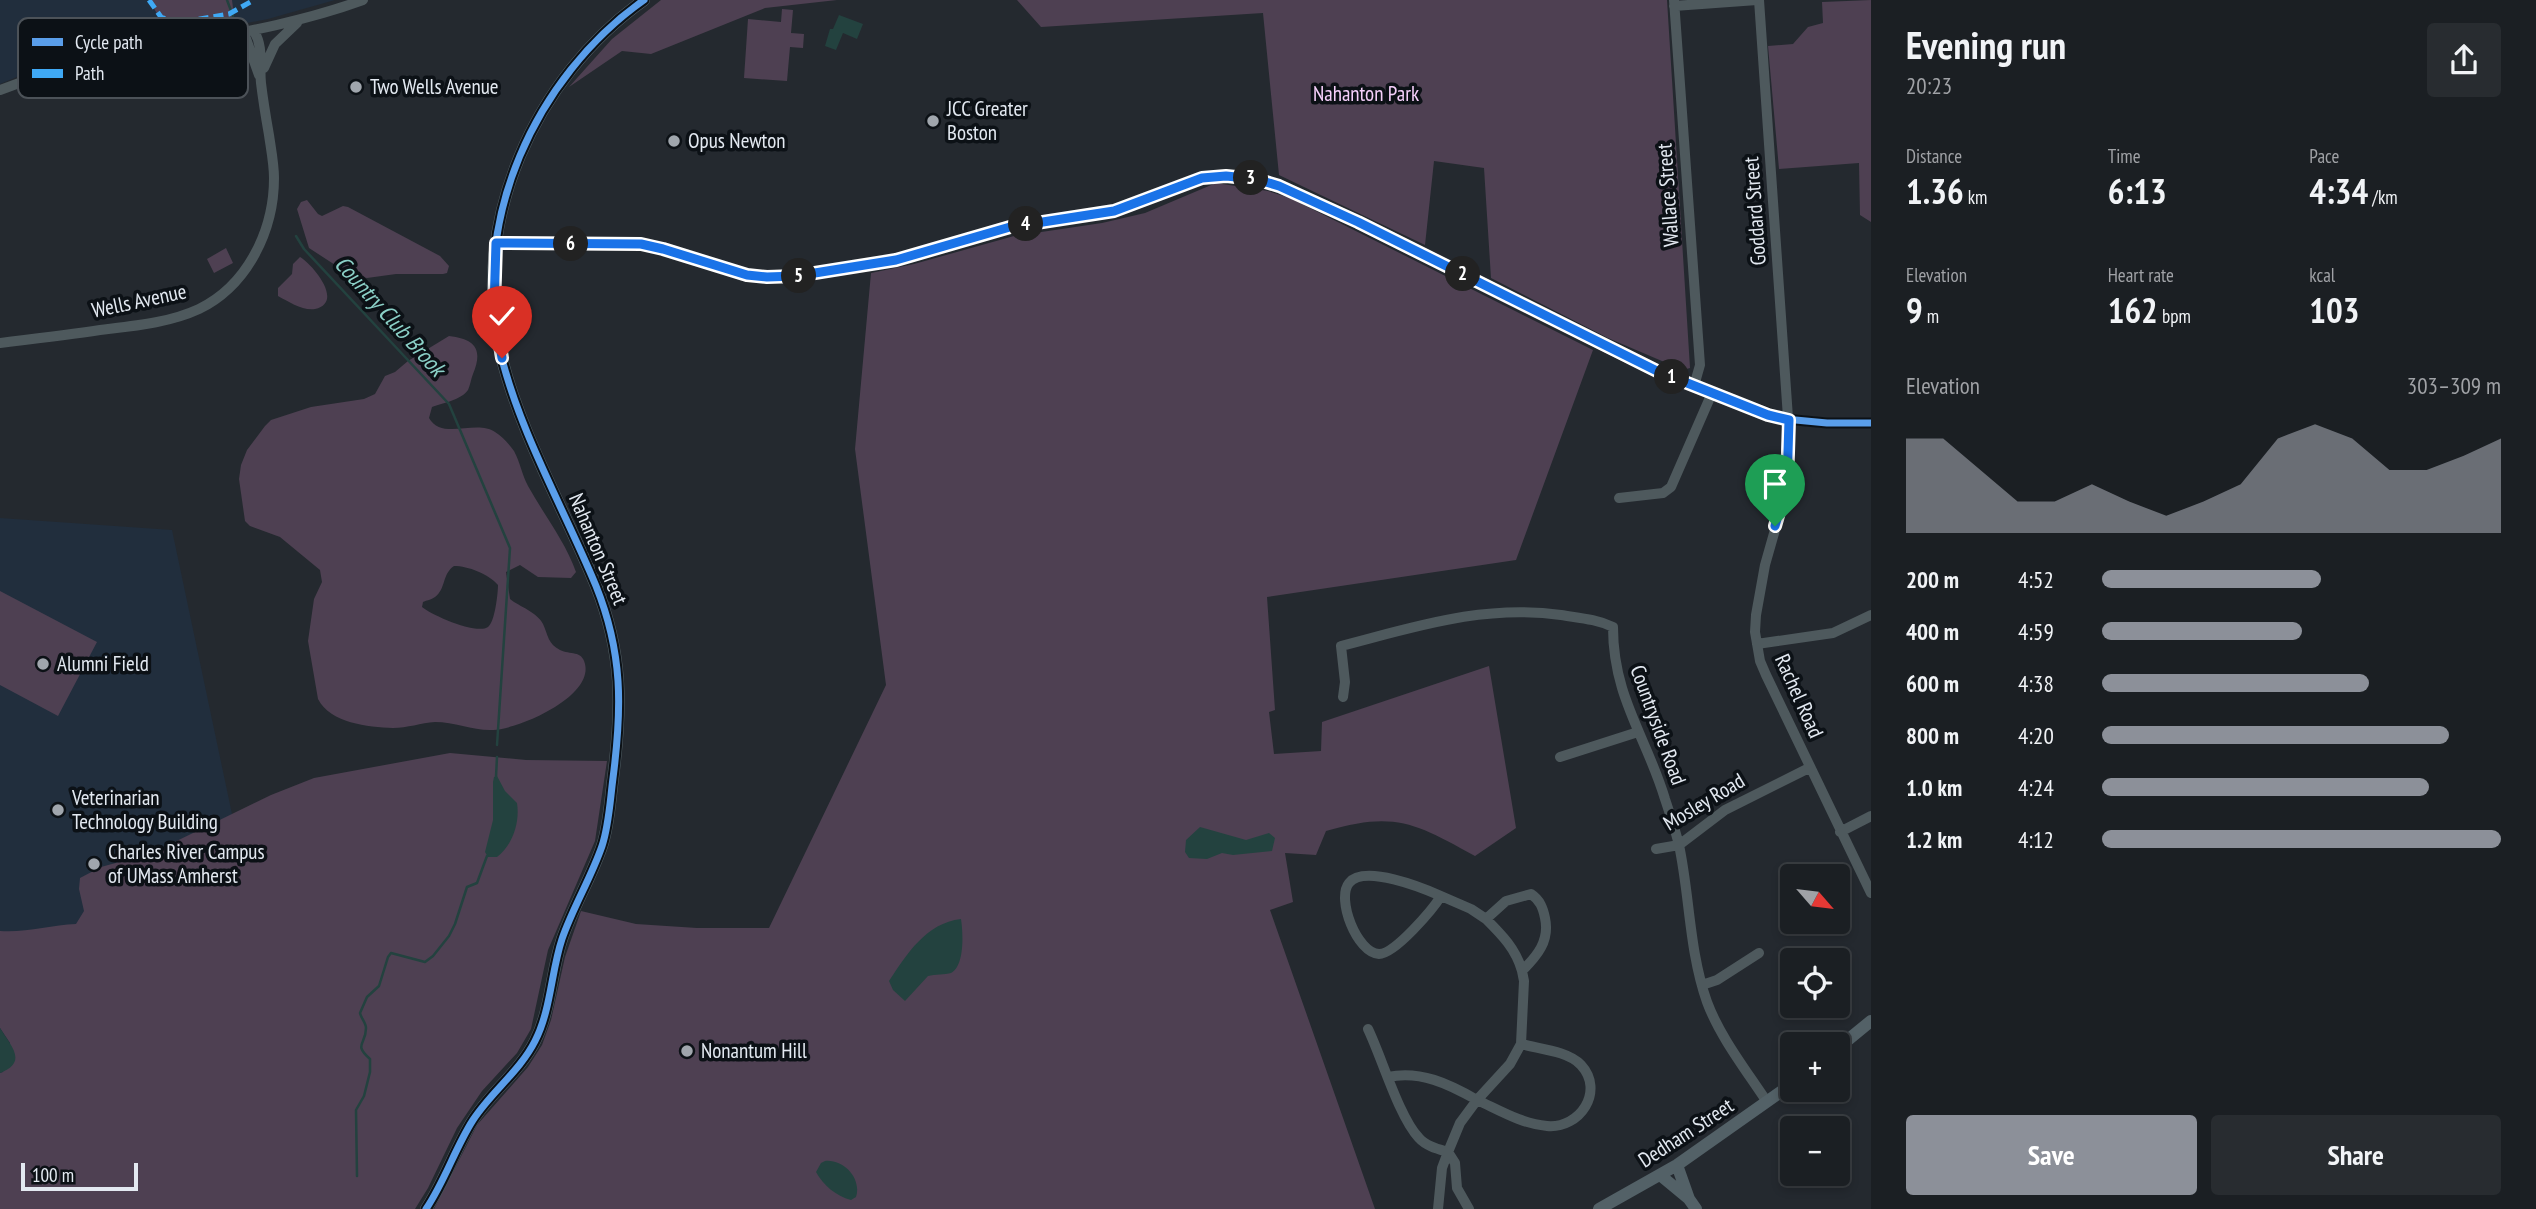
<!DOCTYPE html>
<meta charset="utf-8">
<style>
body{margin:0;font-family:"PT Sans Narrow",sans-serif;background:#282c30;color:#f1f3f6;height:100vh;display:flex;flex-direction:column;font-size:26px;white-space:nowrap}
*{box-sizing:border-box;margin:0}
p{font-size:23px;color:#a0a2a6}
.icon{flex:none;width:38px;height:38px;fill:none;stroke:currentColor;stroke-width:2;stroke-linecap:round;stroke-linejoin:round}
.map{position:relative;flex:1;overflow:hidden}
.sheet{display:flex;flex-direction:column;background:#1b1f23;width:665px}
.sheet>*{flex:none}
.needle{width:46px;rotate:118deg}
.tools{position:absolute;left:1780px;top:864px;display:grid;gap:14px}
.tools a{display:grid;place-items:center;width:70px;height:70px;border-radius:7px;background:#1b1f23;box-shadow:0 4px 10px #0003,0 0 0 2px #393d41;font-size:35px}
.scale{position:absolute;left:21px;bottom:18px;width:117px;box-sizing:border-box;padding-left:7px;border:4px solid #e3e9f1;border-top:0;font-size:19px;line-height:24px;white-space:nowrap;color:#e3e9f1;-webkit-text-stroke:5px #0c1116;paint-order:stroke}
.pin{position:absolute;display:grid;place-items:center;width:60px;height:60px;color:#fff;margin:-72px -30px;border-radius:50% 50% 50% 0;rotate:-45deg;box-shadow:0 0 7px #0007}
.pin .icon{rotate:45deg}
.km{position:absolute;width:35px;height:35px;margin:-18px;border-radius:50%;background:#222;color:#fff;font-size:19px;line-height:35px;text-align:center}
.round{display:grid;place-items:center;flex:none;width:74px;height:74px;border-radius:7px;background:#282c30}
.head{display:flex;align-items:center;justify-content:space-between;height:119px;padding:0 35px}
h1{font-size:38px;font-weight:800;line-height:52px}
.metrics{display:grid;grid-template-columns:repeat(3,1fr);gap:10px;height:119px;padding:7px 35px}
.metrics div{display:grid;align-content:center}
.metrics b{font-size:35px;font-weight:800}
.metrics small{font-size:19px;font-weight:400}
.metrics p{font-size:19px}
.chart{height:196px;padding:14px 35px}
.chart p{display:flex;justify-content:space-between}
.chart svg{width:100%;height:126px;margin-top:7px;fill:#8c9099;opacity:.7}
.primary-button{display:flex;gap:14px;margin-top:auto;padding:14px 35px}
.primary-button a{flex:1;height:80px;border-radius:7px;background:#8c9099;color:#fff;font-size:28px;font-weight:800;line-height:80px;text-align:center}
.primary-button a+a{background:#282c30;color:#f1f3f6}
ul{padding:0 35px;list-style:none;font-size:23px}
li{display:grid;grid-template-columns:112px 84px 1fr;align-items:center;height:52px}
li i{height:18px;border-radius:9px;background:#8c9099}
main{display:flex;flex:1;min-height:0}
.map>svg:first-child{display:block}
.built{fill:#212e3d}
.green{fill:#4e4052;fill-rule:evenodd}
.water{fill:#23423f}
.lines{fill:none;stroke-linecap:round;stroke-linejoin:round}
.stream{stroke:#23423f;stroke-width:2.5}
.minor{stroke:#4e595d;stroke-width:10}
.major{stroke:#536167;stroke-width:12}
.quiet{stroke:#3fa9f5;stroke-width:5;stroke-dasharray:10 5;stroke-linecap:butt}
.cycleway-casing{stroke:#0c1116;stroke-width:11}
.cycleway{stroke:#5a9eea;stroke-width:7}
.route-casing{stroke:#fff;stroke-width:14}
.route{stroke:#1a73e8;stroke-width:9}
.poi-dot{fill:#a0a6ad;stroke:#0c1116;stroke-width:2.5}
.labels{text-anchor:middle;stroke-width:7;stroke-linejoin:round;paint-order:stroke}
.poi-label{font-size:21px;fill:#e3e9f1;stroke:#0c1116;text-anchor:start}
.park-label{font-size:21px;fill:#f5cffa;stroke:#0c1116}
.street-label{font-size:21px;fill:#e3e9f1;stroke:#0c1116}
.water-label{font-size:23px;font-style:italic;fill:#8bd0c7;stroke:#0c1116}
.key{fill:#0c1116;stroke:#4c5258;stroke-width:2}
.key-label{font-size:19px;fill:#e3e9f1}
</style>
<main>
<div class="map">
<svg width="1871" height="1209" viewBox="0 0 1871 1209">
<rect width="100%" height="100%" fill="#24292f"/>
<path class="built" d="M 0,0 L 335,0 L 268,19 L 55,61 L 0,84 Z
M 0,518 L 172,530 L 232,814 L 53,1019 L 73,1133 L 0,1139 Z"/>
<path class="green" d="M 150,0 L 232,0 L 234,16 L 231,20 C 222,21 213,19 203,20 C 172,24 165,34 150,0 Z
M 661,0 L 837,0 L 765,8 L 651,54 L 622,51 L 569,87 L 612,39 Z
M 1017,0 L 1667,0 L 1690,368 L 1683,370 L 1608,338 L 1491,278 L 1484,168 L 1434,161 L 1425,245 L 1279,175 L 1263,13 L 1041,27 Z
M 1871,0 L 1871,222 L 1860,215 L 1859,163 L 1779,169 L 1768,46 L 1793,44 L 1808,27 L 1823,23 L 1822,2 Z
M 782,9 L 793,10 L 791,33 L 804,34 L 803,48 L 790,47 L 787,81 L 744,78 L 748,19 L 781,22 Z
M 1216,183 L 1268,191 L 1290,198 L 1593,350 L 1516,560 L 1267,597 L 1275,710 L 1269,712 L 1274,754 L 1321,751 L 1322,722 L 1489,666 L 1516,828 L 1475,856 C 1415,823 1395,811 1326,831 L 1316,855 L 1285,853 L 1293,902 L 1270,910 L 1375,1209 L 434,1209 L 477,1125 L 528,1067 L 542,1045 L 551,1020 L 565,957 L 581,911 L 636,924 L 697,928 L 769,928 L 886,685 L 855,449 L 871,273 L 914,264 L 1014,236 L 1102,223 L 1145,213 Z
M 307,200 L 318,214 L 322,216 L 343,206 L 348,207 L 440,256 L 449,266 L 447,273 L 443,274 L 396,274 L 367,278 L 349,274 L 309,248 L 297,209 L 301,202 Z
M 226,248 L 233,263 L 214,273 L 207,259 Z
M 300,257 C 312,264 345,302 315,309 C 303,311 289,302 278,296 L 278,288 L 292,274 L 293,264 Z
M 449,336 C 476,339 483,350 473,374 C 471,379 470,386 468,390 C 461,400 443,403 432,407 L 429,418 C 442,441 476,419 495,432 C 502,436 509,444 514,451 C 520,462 522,475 528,486 C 544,515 565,541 576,572 L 571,578 L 538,577 L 520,565 L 506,572 L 510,599 C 520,607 537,612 543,624 C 548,635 548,644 560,650 C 570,655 582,650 585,664 C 593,697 519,729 493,730 C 474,731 455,722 435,722 C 421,723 407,728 393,728 C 368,727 330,723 318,699 L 308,641 L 314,599 L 322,582 L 320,570 L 280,537 L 250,526 L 245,521 L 239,479 L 241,465 L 247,450 L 265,426 L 271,420 L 311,407 L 364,399 L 375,394 L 385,376 L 395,372 L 408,361 ZM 454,566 C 468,566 489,574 498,585 C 498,593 495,622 488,627 C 477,635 431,615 422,607 L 423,602 C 427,600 431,600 435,597 C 446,589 442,574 454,566 Z
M 0,591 L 97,642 L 58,716 L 0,685 Z
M 450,753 L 526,760 L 607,761 L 595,841 L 548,950 L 531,1029 L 517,1053 L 482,1091 L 457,1128 L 428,1188 L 415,1209 L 0,1209 L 0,1073 L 3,1072 L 10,1043 L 0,1028 L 0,931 C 25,933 51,925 76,924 L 84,911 L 79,889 L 80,878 L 101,867 L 152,853 L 271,795 L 314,778 Z"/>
<path class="water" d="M 839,15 L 863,24 L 857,39 L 843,33 L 836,50 L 825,46 L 830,29 L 833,29 Z
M 497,776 L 505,791 L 517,803 C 520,822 513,845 497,857 L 488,857 L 485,852 L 493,820 L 493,782 L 494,777 Z
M 1200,827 L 1246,840 L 1269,833 L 1275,838 L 1272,851 L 1233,855 L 1222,853 L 1207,859 L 1189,858 L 1185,852 L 1186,840 Z
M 961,919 C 963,932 965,966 951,973 C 945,975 935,974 928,976 L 905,1001 L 893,990 L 889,981 C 907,954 926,923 961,919 Z
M 0,1028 C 10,1045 29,1062 0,1073 Z
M 825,1161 C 844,1159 862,1179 856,1197 L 851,1200 C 836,1196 823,1185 816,1172 L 821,1163 Z"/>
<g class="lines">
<path class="stream" d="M 227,0 L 233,16
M 296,236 L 304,249 L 449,404 L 510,548 L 497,745
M 496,777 L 497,757
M 357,1176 L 356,1110 L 364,1096 L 370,1072 L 370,1059 C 353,1044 366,1045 366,1028 C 366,1023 361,1018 360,1013 L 367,997 L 379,986 L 388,957 L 391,953 L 425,962 L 433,956 L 449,936 L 455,924 L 467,887 L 477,883 L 487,856"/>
<path class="minor" d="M 1674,0 L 1700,365 L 1694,386
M 1759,0 L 1789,432 L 1786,491 L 1765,565 L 1756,615 L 1755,632 L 1760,661 L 1766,675 L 1871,893
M 1674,6 L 1757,0
M 244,33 L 259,75
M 264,68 L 275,44 L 297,23
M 0,90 C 117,44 245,43 363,0
M 496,243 L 647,245 L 739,273 L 761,277 L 787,277 L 896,259 L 1010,227 L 1114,211 L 1202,179 L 1220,176 L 1248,178 L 1279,186 L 1346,216 L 1627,358 L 1694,386 L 1785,419 L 1827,423 L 1871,423
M 0,343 C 33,339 67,335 100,330 C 133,326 169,323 199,309 C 248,285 274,230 274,178 C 274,164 271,149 269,135 C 266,118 263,100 261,83 C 259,64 264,48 254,31
M 1619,498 L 1663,493 L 1671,487 L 1712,393
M 1757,644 L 1833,633 L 1871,615
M 1343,697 L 1345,682 L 1341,646 C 1415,627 1483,604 1561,615 C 1579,618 1596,619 1613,627 C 1613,697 1646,736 1665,799 C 1670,814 1675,829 1679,845 C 1690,897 1689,951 1707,1002 C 1720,1037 1746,1070 1767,1102
M 1560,757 L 1638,732
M 1840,832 L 1871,816
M 1656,849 L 1679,845 L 1725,810 L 1809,768
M 1441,896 C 1423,888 1364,864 1349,883 C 1336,899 1357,953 1379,954 C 1395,954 1433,909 1441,896 L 1471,909 L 1486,919
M 1702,985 L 1717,980 L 1759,953
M 1368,1029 C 1382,1058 1399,1117 1419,1138 C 1426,1146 1438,1149 1448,1152 L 1460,1123 L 1477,1100 C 1499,1110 1522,1124 1547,1126 C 1580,1129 1605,1091 1581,1065 C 1568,1051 1539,1049 1521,1044
M 1388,1077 C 1420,1070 1449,1084 1477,1100 L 1510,1064 L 1521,1044 L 1524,981 L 1522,971 C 1537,956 1550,941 1545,918 C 1543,908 1540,900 1531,894 L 1506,901 L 1486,919 C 1502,935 1516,949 1522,971
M 1448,1152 L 1455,1163 L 1457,1188 L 1469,1209
M 1438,1209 L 1442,1168 L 1448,1152"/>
<path class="major" d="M 1838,1048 L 1871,1021
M 1677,1165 L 1689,1199 L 1696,1209
M 1660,1175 L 1689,1199
M 426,1209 C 445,1181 455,1148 473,1120 C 491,1092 520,1071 535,1041 C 551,1010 551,972 562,939 C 573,907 591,878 602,846 C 609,825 610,801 613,778 C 622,708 623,653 596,586 C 565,511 520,433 501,355 C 469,222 535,77 644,0
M 1599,1209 L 1677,1165 L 1792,1084"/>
<path class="quiet" d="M 149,0 L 161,17 L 176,23 L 229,14 L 254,0"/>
<g class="cycleway-casing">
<path id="cycleway" d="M 496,243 L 647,245 L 739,273 L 761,277 L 787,277 L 896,259 L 1010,227 L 1114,211 L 1202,179 L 1220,176 L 1248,178 L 1279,186 L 1346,216 L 1627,358 L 1694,386 L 1785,419 L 1827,423 L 1871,423
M 426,1209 C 445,1181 455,1148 473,1120 C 491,1092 520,1071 535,1041 C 551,1010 551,972 562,939 C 573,907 591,878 602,846 C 609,825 610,801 613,778 C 622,708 623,653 596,586 C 565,511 520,433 501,355 C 469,222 535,77 644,0"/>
</g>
<use href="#cycleway" class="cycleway"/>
</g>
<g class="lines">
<g class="route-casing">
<path id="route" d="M 502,358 L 494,308 L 496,243 L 641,244 L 663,249 L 747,275 L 767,277 L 796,276 L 896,260 L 1010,227 L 1114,211 L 1202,178 L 1226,176 L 1256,179 L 1279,186 L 1358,222 L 1657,371 L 1768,415 L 1789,420 L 1787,485 L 1775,526"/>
</g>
<use href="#route" class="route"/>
</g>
<g class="poi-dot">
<circle cx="356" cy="87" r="7"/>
<circle cx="933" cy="121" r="7"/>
<circle cx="674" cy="141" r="7"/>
<circle cx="43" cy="664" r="7"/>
<circle cx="58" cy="810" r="7"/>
<circle cx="94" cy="864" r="7"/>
<circle cx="687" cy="1051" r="7"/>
</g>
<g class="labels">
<g class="poi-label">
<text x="370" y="94">Two Wells Avenue</text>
<text x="947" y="116">JCC Greater<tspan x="947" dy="24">Boston</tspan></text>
<text x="688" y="148">Opus Newton</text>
<text x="57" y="671">Alumni Field</text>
<text x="72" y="805">Veterinarian<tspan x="72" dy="24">Technology Building</tspan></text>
<text x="108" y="859">Charles River Campus<tspan x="108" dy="24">of UMass Amherst</tspan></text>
<text x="701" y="1058">Nonantum Hill</text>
</g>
<g class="park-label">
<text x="1366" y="101">Nahanton Park</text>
</g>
<g class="street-label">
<text transform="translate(1668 195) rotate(-94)" y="7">Wallace Street</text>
<text transform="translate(1755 211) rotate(-94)" y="7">Goddard Street</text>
<text transform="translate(139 301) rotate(-12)" y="7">Wells Avenue</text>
<text transform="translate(598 549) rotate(67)" y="7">Nahanton Street</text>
<text transform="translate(1799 696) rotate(66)" y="7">Rachel Road</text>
<text transform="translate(1658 725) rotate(70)" y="7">Countryside Road</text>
<text transform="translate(1704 802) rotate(-31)" y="7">Mosley Road</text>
<text transform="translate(1686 1133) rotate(-33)" y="7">Dedham Street</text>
</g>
<g class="water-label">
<text transform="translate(390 316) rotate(48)" y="8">Country Club Brook</text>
</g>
</g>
<rect x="18" y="18" width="230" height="80" rx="10" class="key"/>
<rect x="32" y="38" width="31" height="8" fill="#5a9eea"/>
<rect x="32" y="69" width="31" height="9" fill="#3fa9f5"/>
<g class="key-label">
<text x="75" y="49">Cycle path</text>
<text x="75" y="80">Path</text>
</g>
</svg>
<div class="tools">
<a><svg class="needle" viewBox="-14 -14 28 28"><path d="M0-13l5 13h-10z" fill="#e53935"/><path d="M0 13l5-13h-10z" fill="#a0a2a6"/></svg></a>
<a><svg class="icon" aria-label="locate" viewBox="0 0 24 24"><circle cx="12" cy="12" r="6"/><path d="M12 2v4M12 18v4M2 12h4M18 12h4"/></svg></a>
<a>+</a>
<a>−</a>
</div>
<div class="scale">100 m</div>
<div class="pin" style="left:1775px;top:526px;background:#1e9e55"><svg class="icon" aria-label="arrive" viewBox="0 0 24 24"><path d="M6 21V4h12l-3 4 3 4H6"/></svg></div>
<div class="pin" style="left:502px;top:358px;background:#d93025"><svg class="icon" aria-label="check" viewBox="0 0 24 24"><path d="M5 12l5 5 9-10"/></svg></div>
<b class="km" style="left:1672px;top:377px">1</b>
<b class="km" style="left:1463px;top:274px">2</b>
<b class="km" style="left:1251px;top:178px">3</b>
<b class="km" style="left:1026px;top:224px">4</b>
<b class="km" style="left:799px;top:276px">5</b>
<b class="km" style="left:571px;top:244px">6</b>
</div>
<section class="sheet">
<div class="head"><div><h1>Evening run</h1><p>20:23</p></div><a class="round"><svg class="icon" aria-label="share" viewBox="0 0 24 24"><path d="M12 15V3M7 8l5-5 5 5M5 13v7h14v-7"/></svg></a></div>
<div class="metrics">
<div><p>Distance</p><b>1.36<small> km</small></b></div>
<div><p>Time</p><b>6:13</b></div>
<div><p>Pace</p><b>4:34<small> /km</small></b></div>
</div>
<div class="metrics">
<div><p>Elevation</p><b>9<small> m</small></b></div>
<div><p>Heart rate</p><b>162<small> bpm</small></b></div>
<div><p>kcal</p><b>103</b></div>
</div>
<div class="chart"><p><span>Elevation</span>303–309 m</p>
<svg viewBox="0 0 160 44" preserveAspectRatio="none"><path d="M0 44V11L10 11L20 22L30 33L40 33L50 27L60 33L70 38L80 33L90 27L100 11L110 6L120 11L130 22L140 22L150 17L160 11V44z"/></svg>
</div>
<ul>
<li><b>200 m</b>4:52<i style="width:55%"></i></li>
<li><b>400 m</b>4:59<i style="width:50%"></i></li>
<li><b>600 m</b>4:38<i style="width:67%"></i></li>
<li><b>800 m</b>4:20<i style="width:87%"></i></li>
<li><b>1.0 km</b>4:24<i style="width:82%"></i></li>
<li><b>1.2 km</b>4:12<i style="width:100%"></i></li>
</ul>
<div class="primary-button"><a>Save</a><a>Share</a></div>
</section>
</main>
